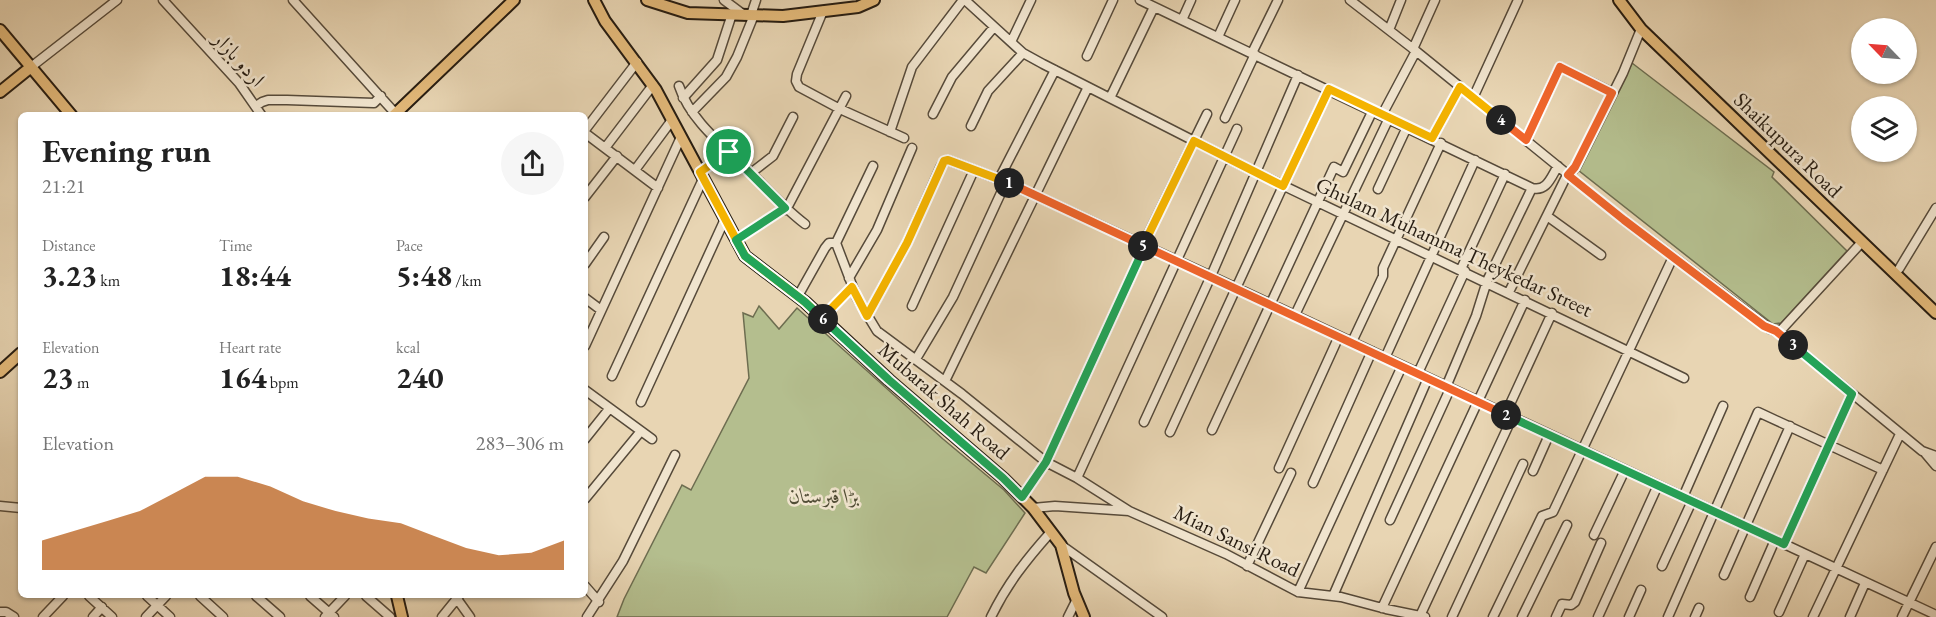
<!DOCTYPE html>
<meta charset="utf-8">
<style>
body{margin:0;font-family:"EB Garamond",Amiri,serif;background:#f6f6f6;color:#222;height:100vh;display:flex;flex-direction:column;font-size:22px;white-space:nowrap}
*{box-sizing:border-box;margin:0}
p{font-size:20px;color:#767676}
.icon{flex:none;width:33px;height:33px;fill:none;stroke:currentColor;stroke-width:2;stroke-linecap:round;stroke-linejoin:round}
.map{position:relative;flex:1;overflow:hidden}
.details{position:absolute;left:18px;top:112px;width:570px;height:486px;display:flex;flex-direction:column;background:#fff;border-radius:9px;box-shadow:0 2px 4px #0004}
.details>*{flex:none}
.needle{width:39px;rotate:295deg}
.tools{position:absolute;left:1851px;top:18px;display:grid;gap:12px}
.tools a{display:grid;place-items:center;width:66px;height:66px;border-radius:50%;background:#fff;box-shadow:0 2px 4px #0004;font-size:30px}
.pin{position:absolute;display:grid;place-items:center;width:51px;height:51px;color:#fff;margin:-26px;border:3px solid #fff;border-radius:50%;box-shadow:0 2px 6px #0007}
.km{position:absolute;width:30px;height:30px;margin:-15px;border-radius:50%;background:#222;color:#fff;font-size:16px;line-height:30px;text-align:center}
.round{display:grid;place-items:center;flex:none;width:63px;height:63px;border-radius:32px;background:#f6f6f6}
.head{display:flex;align-items:center;justify-content:space-between;height:102px;padding:0 24px}
h1{font-size:33px;font-weight:700;line-height:45px}
.figures{display:grid;grid-template-columns:repeat(3,1fr);gap:9px;height:102px;padding:6px 24px}
.figures div{display:grid;align-content:center}
.figures b{font-size:30px;font-weight:700}
.figures small{font-size:16px;font-weight:400}
.figures p{font-size:16px}
.chart{height:168px;padding:12px 24px}
.chart p{display:flex;justify-content:space-between}
.chart svg{width:100%;height:108px;margin-top:6px;fill:#b45309;opacity:.7}
.map>svg:first-child{display:block}
.green{fill:#b4be8e;stroke:#6d6d50;stroke-width:1.5}
.lines{fill:none;stroke-linecap:round;stroke-linejoin:round}
.minor-casing{stroke:#564a3a;stroke-width:11}
.major-casing{stroke:#261c11;stroke-width:14}
.minor{stroke:#f0e4ce;stroke-width:8}
.major{stroke:#e4ba7a;stroke-width:10}
.split-1-casing{stroke:#fff;stroke-width:12}
.split-2-casing{stroke:#fff;stroke-width:12}
.split-3-casing{stroke:#fff;stroke-width:12}
.split-4-casing{stroke:#fff;stroke-width:12}
.split-5-casing{stroke:#fff;stroke-width:12}
.split-6-casing{stroke:#fff;stroke-width:12}
.split-7-casing{stroke:#fff;stroke-width:12}
.split-1{stroke:#f5b400;stroke-width:8}
.split-2{stroke:#f0652b;stroke-width:8}
.split-3{stroke:#22a559;stroke-width:8}
.split-4{stroke:#f0652b;stroke-width:8}
.split-5{stroke:#f5b400;stroke-width:8}
.split-6{stroke:#22a559;stroke-width:8}
.split-7{stroke:#22a559;stroke-width:8}
.labels{text-anchor:middle;stroke-width:5;stroke-linejoin:round;paint-order:stroke}
.street-label{font-size:21px;fill:#261c11;stroke:#f0e4ce}
.park-label{font-size:21px;font-style:italic;fill:#514d36;stroke:#f0e4ce}
</style>
<div class="map">
<svg width="1936" height="617" viewBox="0 0 1936 617">
<rect width="100%" height="100%" fill="#e8d5b3"/>
<filter id="stains"><feTurbulence type="fractalNoise" baseFrequency=".00333" numOctaves="4"/><feColorMatrix values="0 0 0 0 .2 0 0 0 0 .09 0 0 0 0 .02 0 0 0 .5 -.17"/></filter>
<radialGradient id="worn" r=".72"><stop offset=".6" stop-color="#630" stop-opacity="0"/><stop offset="1" stop-color="#630" stop-opacity=".3"/></radialGradient>
<path class="green" d="M 1632,63 L 1774,172 L 1772,177 L 1847,251 L 1781,323 L 1773,324 L 1578,170 Z
M 759,306 L 779,329 L 797,308 L 943,439 L 1004,490 L 1025,513 L 986,573 L 974,567 L 947,617 L 617,617 L 624,599 L 682,485 L 691,490 L 749,378 L 743,313 L 753,317 Z"/>
<g class="lines">
<g class="minor-casing">
<path id="minor" d="M 163,0 L 239,83 L 262,116
M 293,0 L 395,113
M 724,0 L 744,15
M 965,0 L 1023,53 L 1043,64 L 1255,172 L 1684,378
M 1140,0 L 1532,188 C 1547,192 1551,177 1558,166
M 1350,0 L 1416,51 L 1624,220 L 1770,329 L 1776,331 L 1782,329 L 1862,242
M 823,11 L 797,74 L 796,81 L 799,87 L 840,109 L 904,138
M 751,15 L 756,0
M 1182,20 L 1191,0
M 1389,30 L 1401,0
M 1218,37 L 1235,0
M 1011,42 L 1031,0
M 1413,49 L 1435,0
M 1252,53 L 1278,0
M 1087,56 L 1113,0
M 31,67 L 117,0
M 679,86 C 691,122 724,146 750,172 C 768,190 784,208 805,224
M 683,98 L 717,60 L 732,14
M 1110,98 L 1154,7
M 1473,98 L 1518,0
M 256,106 L 262,102 L 268,100 L 287,100 L 374,103 L 381,96
M 692,112 L 726,77 L 737,57 L 754,15
M 933,114 L 952,77 L 994,27
M 1382,115 L 1416,51
M 1225,118 L 1255,54
M 971,126 L 988,91 L 1023,53
M 585,130 L 637,62
M 890,132 L 912,67 L 963,0
M 585,133 L 658,188
M 1432,138 L 1460,87
M 1526,140 L 1560,67 L 1613,93
M 605,148 L 653,85
M 873,166 L 836,243 L 857,298 L 877,331 L 962,394 L 1046,462 L 1077,478 L 1129,511
M 635,170 L 672,120
M 700,172 L 729,152
M 751,173 L 773,156 L 793,117
M 999,179 L 1055,70
M 1378,189 L 1407,127
M 585,197 L 617,156
M 786,210 L 846,96
M 1547,216 L 1601,255
M 736,240 L 785,208
M 585,264 L 604,237
M 1461,269 L 1505,174
M 1899,269 L 1936,208
M 849,278 L 877,230 L 912,148
M 1509,292 L 1565,179 L 1576,167 L 1623,73 L 1641,29
M 798,296 L 825,248 L 829,243 L 836,243
M 585,298 L 601,310
M 912,306 L 974,170
M 1295,315 L 1389,118
M 867,316 L 907,243 L 941,166 L 944,161 L 948,160 L 1006,182 L 1211,276 L 1936,615
M 822,318 L 852,287
M 1776,331 L 1922,451 L 1936,456
M 1352,342 L 1383,276 L 1383,268 L 1441,143
M 585,346 L 681,137
M 1385,358 L 1475,160
M 916,359 L 953,297 L 1006,182
M 1418,373 L 1465,271
M 612,376 L 703,179
M 945,381 L 1088,87
M 1446,387 L 1476,316 L 1487,281 L 1532,188
M 585,390 L 652,439
M 641,402 L 725,219
M 1505,415 L 1552,313
M 1144,422 L 1211,276 L 1298,75
M 1212,430 L 1334,167 L 1343,172 L 1373,110
M 1170,432 L 1283,186 L 1329,89
M 585,439 L 609,409
M 1925,453 L 1936,466
M 1279,468 L 1339,336
M 1533,471 L 1549,435
M 1077,478 L 1237,129
M 1313,483 L 1372,351
M 1022,497 L 1046,462 L 1143,250 L 1143,245 L 1207,114
M 1683,497 L 1723,406
M 585,499 L 641,431
M 0,506 L 21,508
M 1033,508 L 1055,506 L 1129,511 L 1226,554 L 1298,592 L 1341,597 L 1386,609 L 1425,617
M 1390,520 L 1450,389
M 1594,535 L 1625,470
M 1784,544 L 1852,394
M 1061,545 L 1162,617
M 1247,566 L 1291,473
M 1662,566 L 1692,501
M 1724,575 L 1790,426
M 585,586 L 599,602
M 1298,592 L 1402,366
M 89,596 L 112,617
M 147,596 L 170,617
M 200,596 L 223,617
M 256,596 L 280,617
M 310,596 L 334,617
M 366,596 L 390,617
M 455,596 L 470,617
M 1333,596 L 1428,378
M 1750,597 L 1775,540
M 1382,608 L 1525,300
M 0,612 L 6,612 L 14,617
M 1779,612 L 1805,554
M 1420,616 L 1512,418
M 43,617 L 63,596
M 93,617 L 102,607
M 146,617 L 166,596
M 325,617 L 345,596
M 442,617 L 459,596
M 587,617 L 623,561 L 675,455
M 991,617 C 1007,584 1026,560 1050,533
M 1068,617 L 1077,599
M 1452,617 L 1523,464
M 1493,617 L 1542,516 L 1553,512 L 1673,257
M 1522,617 L 1567,525
M 1556,617 L 1562,604 L 1571,605 L 1575,602 L 1601,543
M 1598,617 L 1658,485
M 1629,617 L 1641,590
M 1668,617 L 1758,412 L 1883,470
M 1695,617 L 1699,608
M 1813,617 L 1900,434
M 1850,617 L 1865,583
M 1902,617 L 1936,547"/>
</g>
<g class="major-casing">
<path id="major" d="M 594,0 L 605,21 L 656,90 L 745,256 L 805,302 L 889,380 L 1003,478 L 1033,508 L 1061,545 L 1074,593 L 1084,617
M 647,0 L 688,13 L 783,16 L 858,7 L 874,0
M 1619,0 L 1641,29 L 1936,313
M 0,30 L 72,116
M 0,92 L 31,67
M 393,116 L 514,0
M 0,372 L 21,353
M 397,596 L 402,617"/>
</g>
<use href="#minor" class="minor"/>
<use href="#major" class="major"/>
</g>
<g class="lines">
<g class="split-1-casing">
<path id="split-1" d="M 729,152 L 700,172 L 745,256 L 805,302 L 822,318 L 852,287 L 867,316 L 907,243 L 944,161 L 948,160 L 1009,183"/>
</g>
<g class="split-2-casing">
<path id="split-2" d="M 1009,183 L 1506,415"/>
</g>
<g class="split-3-casing">
<path id="split-3" d="M 1506,415 L 1784,544 L 1852,394 L 1793,345"/>
</g>
<g class="split-4-casing">
<path id="split-4" d="M 1501,120 L 1526,140 L 1560,67 L 1612,93 L 1575,167 L 1568,175 L 1624,220 L 1764,326 L 1776,331 L 1793,345"/>
</g>
<g class="split-5-casing">
<path id="split-5" d="M 1143,246 L 1194,141 L 1283,186 L 1329,89 L 1432,138 L 1460,87 L 1501,120"/>
</g>
<g class="split-6-casing">
<path id="split-6" d="M 823,319 L 889,380 L 1003,478 L 1022,497 L 1046,462 L 1143,250 L 1143,246"/>
</g>
<g class="split-7-casing">
<path id="split-7" d="M 729,152 L 785,208 L 736,240 L 745,256 L 805,302 L 823,319"/>
</g>
<use href="#split-1" class="split-1"/>
<use href="#split-2" class="split-2"/>
<use href="#split-3" class="split-3"/>
<use href="#split-4" class="split-4"/>
<use href="#split-5" class="split-5"/>
<use href="#split-6" class="split-6"/>
<use href="#split-7" class="split-7"/>
</g>
<g class="labels">
<g class="street-label">
<text transform="translate(239 59) rotate(48)" y="7">اردو بازار</text>
<text transform="translate(1788 145) rotate(44)" y="7">Shaikupura Road</text>
<text transform="translate(1454 247) rotate(25)" y="7">Ghulam Muhamma Theykedar Street</text>
<text transform="translate(944 401) rotate(41)" y="7">Mubarak Shah Road</text>
<text transform="translate(1237 541) rotate(26)" y="7">Mian Sansi Road</text>
</g>
<g class="park-label">
<text x="824" y="503">بڑا قبرستان</text>
</g>
</g>
<rect width="100%" height="100%" filter="url(#stains)"/>
<rect width="100%" height="100%" fill="url(#worn)"/>
</svg>
<div class="tools">
<a><svg class="needle" viewBox="-14 -14 28 28"><path d="M0-13l5 13h-10z" fill="#e53935"/><path d="M0 13l5-13h-10z" fill="#767676"/></svg></a>
<a><svg class="icon" aria-label="layers" viewBox="0 0 24 24"><path d="M12 4l9 5-9 5-9-5zM3 14l9 5 9-5"/></svg></a>
</div>
<div class="pin" style="left:729px;top:152px;background:#1e9e55"><svg class="icon" aria-label="arrive" viewBox="0 0 24 24"><path d="M6 21V4h12l-3 4 3 4H6"/></svg></div>
<b class="km" style="left:1009px;top:183px">1</b>
<b class="km" style="left:1506px;top:415px">2</b>
<b class="km" style="left:1793px;top:345px">3</b>
<b class="km" style="left:1501px;top:120px">4</b>
<b class="km" style="left:1143px;top:246px">5</b>
<b class="km" style="left:823px;top:319px">6</b>
<section class="details">
<div class="head"><div><h1>Evening run</h1><p>21:21</p></div><a class="round"><svg class="icon" aria-label="share" viewBox="0 0 24 24"><path d="M12 15V3M7 8l5-5 5 5M5 13v7h14v-7"/></svg></a></div>
<div class="figures">
<div><p>Distance</p><b>3.23<small> km</small></b></div>
<div><p>Time</p><b>18:44</b></div>
<div><p>Pace</p><b>5:48<small> /km</small></b></div>
</div>
<div class="figures">
<div><p>Elevation</p><b>23<small> m</small></b></div>
<div><p>Heart rate</p><b>164<small> bpm</small></b></div>
<div><p>kcal</p><b>240</b></div>
</div>
<div class="chart"><p><span>Elevation</span>283–306 m</p>
<svg viewBox="0 0 160 44" preserveAspectRatio="none"><path d="M0 44V32L10 28L20 24L30 20L40 13L50 6L60 6L70 10L80 16L90 20L100 23L110 25L120 30L130 35L140 38L150 37L160 32V44z"/></svg>
</div>
</section>
</div>
